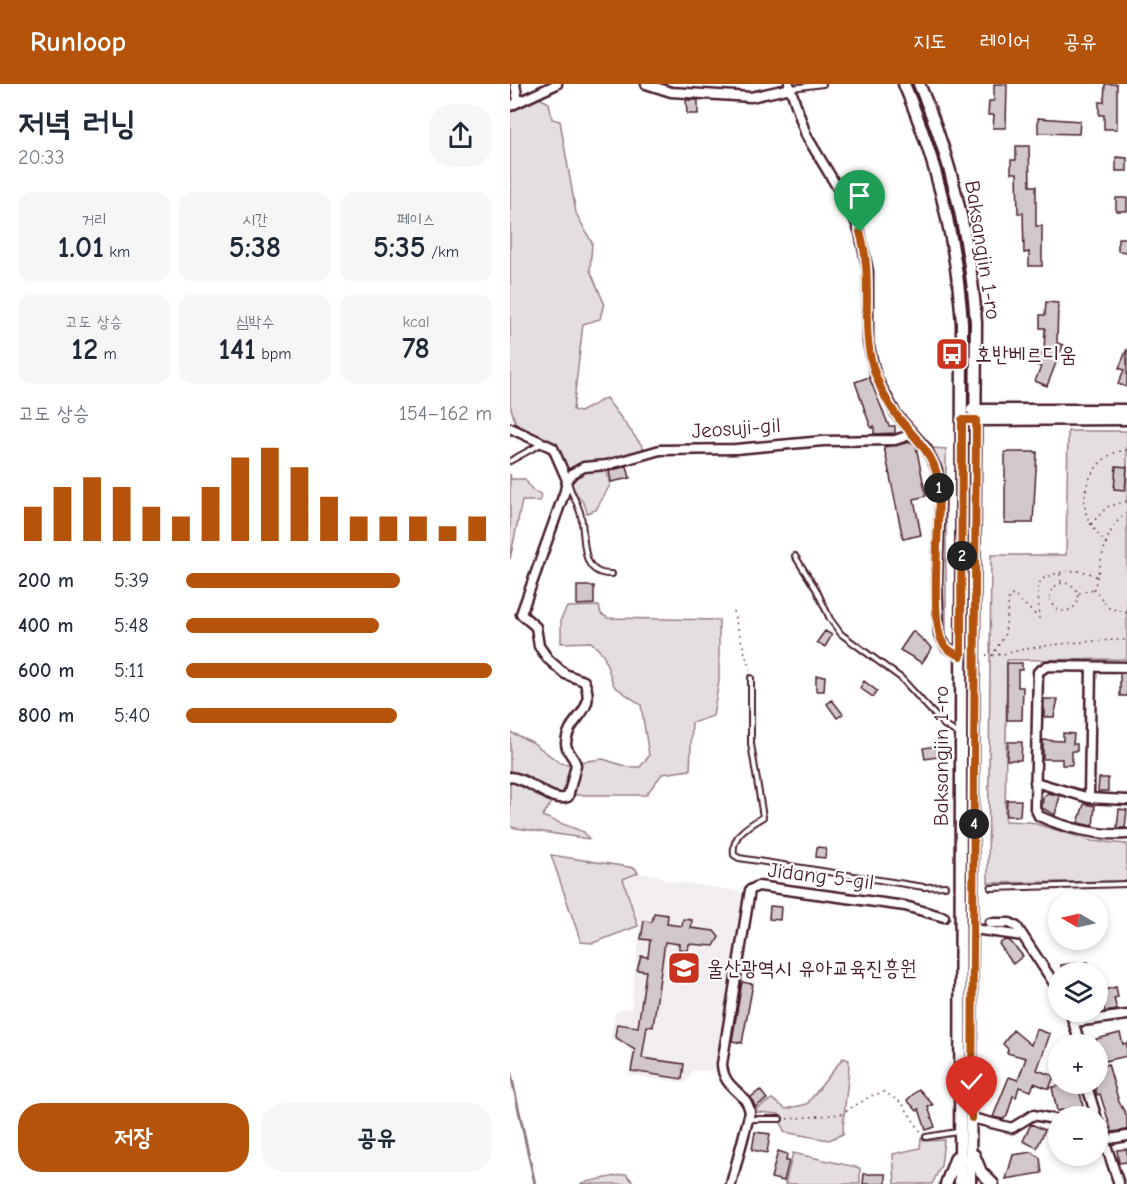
<!DOCTYPE html>
<html lang="ko">
<meta charset="utf-8">
<style>
body{margin:0;font-family:"Comic Neue","Poor Story",sans-serif;background:#f6f6f7;color:#1f2937;height:100vh;display:flex;flex-direction:column;font-size:22px;white-space:nowrap}
*{box-sizing:border-box;margin:0}
p{font-size:20px;color:#747a83}
.icon{flex:none;width:33px;height:33px;fill:none;stroke:currentColor;stroke-width:2;stroke-linecap:round;stroke-linejoin:round}
.map{position:relative;flex:1;overflow:hidden}
.sheet{display:flex;flex-direction:column;background:#fff;width:510px}
.sheet>*{flex:none}
.needle{width:39px;rotate:279deg}
.controls{position:absolute;left:538px;top:806px;display:grid;gap:12px}
.controls a{display:grid;place-items:center;width:60px;height:60px;border-radius:50%;background:#fff;box-shadow:0 3px 9px #0003;font-size:30px}
.pin{position:absolute;display:grid;place-items:center;width:51px;height:51px;color:#fff;margin:-62px -26px;border-radius:50% 50% 50% 0;rotate:-45deg;box-shadow:0 0 6px #0007}
.pin .icon{rotate:45deg}
.km{position:absolute;width:30px;height:30px;margin:-15px;border-radius:50%;background:#222;color:#fff;font-size:16px;line-height:30px;text-align:center}
.round{display:grid;place-items:center;flex:none;width:63px;height:63px;border-radius:24px;background:#f6f6f7}
.summary{display:flex;align-items:center;justify-content:space-between;height:102px;padding:0 18px}
h1{font-size:33px;font-weight:700;line-height:45px}
.stats{display:grid;grid-template-columns:repeat(3,1fr);gap:9px;height:102px;padding:6px 18px}
.stats div{display:grid;align-content:center;border-radius:15px;background:#f6f6f7;text-align:center}
.stats b{font-size:30px;font-weight:700}
.stats small{font-size:16px;font-weight:400}
.stats p{font-size:16px}
.chart{height:168px;padding:12px 18px}
.chart p{display:flex;justify-content:space-between}
.chart svg{width:100%;height:108px;margin-top:6px;stroke:#b45309;stroke-width:6}
.primary-button{display:flex;gap:12px;margin-top:auto;padding:12px 18px}
.primary-button a{flex:1;height:69px;border-radius:24px;background:#b45309;color:#fff;font-size:24px;font-weight:700;line-height:69px;text-align:center}
.primary-button a+a{background:#f6f6f7;color:#1f2937}
ul{padding:0 18px;list-style:none;font-size:20px}
li{display:grid;grid-template-columns:96px 72px 1fr;align-items:center;height:45px}
li i{height:15px;border-radius:8px;background:#b45309}
header{display:flex;align-items:center;gap:36px;box-sizing:border-box;height:84px;padding:0 30px;background:#b45309;color:#fff}
header strong{font-size:28px}
nav{display:flex;gap:33px;margin-inline-start:auto;font-size:21px}
main{display:flex;flex:1;min-height:0}
.map>svg:first-child{display:block}
.built{fill:#f2eeef}
.green{fill:#e5dee0;stroke:#987e86;stroke-width:1.5}
.lines{fill:none;stroke-linecap:round;stroke-linejoin:round}
.stream{stroke:#91787e;stroke-width:3}
.building{fill:#d2c7cb;stroke:#4a1f2b;stroke-width:1.5}
.service-casing{stroke:#4a1f2b;stroke-width:8}
.minor-casing{stroke:#4a1f2b;stroke-width:13}
.tertiary-casing{stroke:#4a1f2b;stroke-width:15}
.path{stroke:#4a1f2b;stroke-width:1.5;stroke-dasharray:1.5 4.5;stroke-linecap:butt}
.service{stroke:#fff;stroke-width:4}
.minor{stroke:#fff;stroke-width:8}
.tertiary{stroke:#fff;stroke-width:10}
.route-casing{stroke:#fff;stroke-width:12}
.route{stroke:#b45309;stroke-width:8}
.labels{text-anchor:middle;stroke-width:4.5;stroke-linejoin:round;paint-order:stroke}
.street-label{font-size:21px;fill:#4a1f2b;stroke:#fff}
.poi-label{font-size:21px;fill:#4a1f2b;stroke:#fff;text-anchor:start}
</style>
<header>
<strong>Runloop</strong>
<nav><a>지도</a><a>레이어</a><a>공유</a></nav>
</header>
<main>
<section class="sheet">
<div class="summary"><div><h1>저녁 러닝</h1><p>20:33</p></div><a class="round"><svg class="icon" aria-label="share" viewBox="0 0 24 24"><path d="M12 15V3M7 8l5-5 5 5M5 13v7h14v-7"/></svg></a></div>
<div class="stats">
<div><p>거리</p><b>1.01<small> km</small></b></div>
<div><p>시간</p><b>5:38</b></div>
<div><p>페이스</p><b>5:35<small> /km</small></b></div>
</div>
<div class="stats">
<div><p>고도 상승</p><b>12<small> m</small></b></div>
<div><p>심박수</p><b>141<small> bpm</small></b></div>
<div><p>kcal</p><b>78</b></div>
</div>
<div class="chart"><p><span>고도 상승</span>154–162 m</p>
<svg viewBox="0 0 160 44" preserveAspectRatio="none"><path d="M5 44V30M15 44V22M25 44V18M35 44V22M45 44V30M55 44V34M65 44V22M75 44V10M85 44V6M95 44V14M105 44V26M115 44V34M125 44V34M135 44V34M145 44V38M155 44V34"/></svg>
</div>
<ul>
<li><b>200 m</b>5:39<i style="width:70%"></i></li>
<li><b>400 m</b>5:48<i style="width:63%"></i></li>
<li><b>600 m</b>5:11<i style="width:100%"></i></li>
<li><b>800 m</b>5:40<i style="width:69%"></i></li>
</ul>
<div class="primary-button"><a>저장</a><a>공유</a></div>
</section>
<div class="map">
<svg width="617" height="1100" viewBox="0 0 617 1100">
<rect width="100%" height="100%" fill="#fff"/>
<filter id="ink" filterUnits="userSpaceOnUse"><feTurbulence type="fractalNoise" baseFrequency=".0167" numOctaves="2"/><feDisplacementMap in="SourceGraphic" scale="12" xChannelSelector="R" yChannelSelector="G"/><feConvolveMatrix kernelMatrix="1 2 1 2 8 2 1 2 1" color-interpolation-filters="sRGB"/></filter>
<g filter="url(#ink)">
<path class="built" d="M 129,789 L 150,792 L 154,796 L 234,808 L 205,987 L 183,986 L 176,999 L 119,991 L 122,968 L 100,953 L 106,927 L 121,924 L 130,843 L 114,796 Z"/>
<path class="green" d="M 27,13 L 39,19 L 42,35 L 50,37 L 66,129 L 82,159 L 80,186 L 94,219 L 90,235 L 73,240 L 63,326 L 70,328 L 96,314 L 136,367 L 58,389 L 30,354 L 7,344 L 0,321 L 0,25 Z
M 558,347 L 617,347 L 617,575 L 497,576 L 495,737 L 520,738 L 582,757 L 617,760 L 617,797 L 478,799 L 481,471 L 556,471 Z
M 422,364 L 436,365 L 436,553 L 431,537 L 430,385 Z
M 96,384 L 100,401 L 86,426 L 77,429 C 76,415 61,411 61,392 L 74,385 Z
M 0,390 L 1,395 L 15,395 L 23,407 L 31,410 L 30,417 L 12,417 L 0,475 Z
M 89,522 L 91,530 L 98,534 L 209,536 L 209,597 L 203,632 L 182,639 L 180,686 L 152,690 L 136,711 L 63,711 L 69,678 L 93,675 L 118,683 L 130,683 L 139,672 L 131,621 L 104,602 L 93,570 L 81,558 L 51,559 L 51,535 L 57,523 Z
M 0,648 L 22,658 L 50,679 L 65,681 L 58,709 L 47,712 L 32,732 L 74,748 L 79,755 L 0,743 Z
M 41,771 L 125,784 L 128,789 L 113,795 L 128,842 L 83,859 L 71,858 Z
M 333,974 L 339,976 C 339,1001 333,1025 333,1050 L 319,1056 L 274,1048 L 269,1030 L 247,1028 L 246,1025 L 262,1015 L 276,1025 L 297,1020 Z
M 411,1054 L 416,1057 L 434,1056 L 431,1082 L 422,1100 L 385,1100 L 383,1070 L 410,1064 Z
M 283,1069 L 350,1084 L 350,1100 L 275,1100 Z
M 116,1090 L 125,1100 L 71,1100 L 71,1099 Z"/>
<g class="lines">
<path class="stream" d="M 0,986 L 25,1100"/>
</g>
<path class="building" d="M 484,0 L 497,0 L 496,44 L 483,44 L 484,31 L 478,31 L 479,17 L 484,17 Z
M 595,0 L 607,0 L 607,45 L 594,45 L 594,31 L 589,31 L 589,18 L 594,18 Z
M 176,16 L 188,16 L 188,30 L 177,30 Z
M 528,34 L 570,37 L 569,50 L 528,49 Z
M 506,62 L 519,62 L 520,102 L 526,102 L 526,142 L 532,142 L 532,182 L 519,182 L 519,168 L 514,169 L 513,129 L 508,129 L 507,89 L 501,89 L 501,76 L 506,76 Z
M 606,73 L 617,74 L 617,87 L 606,87 Z
M 606,114 L 617,114 L 617,127 L 606,127 Z
M 608,154 L 617,154 L 617,168 L 608,167 Z
M 536,218 L 548,219 L 547,259 L 553,261 L 537,302 L 525,297 L 531,283 L 526,281 L 531,269 L 534,270 L 535,244 L 530,244 L 530,231 L 535,231 Z
M 617,265 L 617,303 L 608,300 L 614,286 L 609,284 Z
M 359,293 L 379,342 L 385,342 L 385,349 L 364,350 L 364,342 L 361,344 L 345,298 Z
M 402,358 L 406,362 L 416,412 L 404,415 L 411,451 L 393,455 L 374,363 Z
M 495,368 L 527,368 L 523,439 L 495,439 Z
M 117,382 L 120,394 L 101,398 L 99,387 Z
M 606,382 L 617,383 L 615,406 L 604,405 Z
M 67,502 L 84,502 L 84,520 L 67,521 Z
M 315,547 L 322,551 L 315,563 L 307,558 Z
M 403,547 L 422,564 L 412,579 L 390,566 Z
M 497,579 L 512,579 L 512,586 L 508,586 L 508,603 L 513,603 L 512,636 L 497,636 Z
M 610,589 L 617,589 L 617,612 L 610,612 Z
M 306,592 L 315,592 L 314,607 L 306,607 Z
M 354,597 L 367,607 L 363,613 L 350,604 Z
M 534,615 L 548,615 L 544,633 L 534,633 Z
M 322,616 L 333,630 L 327,634 L 317,620 Z
M 553,649 L 564,650 L 563,660 L 567,660 L 567,667 L 562,667 L 562,681 L 552,681 L 552,675 L 533,675 L 533,656 L 553,657 Z
M 498,658 L 512,658 L 511,676 L 497,676 Z
M 426,662 L 428,673 L 415,675 L 413,664 Z
M 589,694 L 598,694 L 598,707 L 588,707 Z
M 538,709 L 550,712 L 545,731 L 532,724 L 533,713 Z
M 497,716 L 511,716 L 510,732 L 496,732 Z
M 574,720 L 585,722 L 583,742 L 568,739 Z
M 609,725 L 617,726 L 615,744 L 607,744 Z
M 307,763 L 316,764 L 315,774 L 306,773 Z
M 260,822 L 271,823 L 270,836 L 259,835 Z
M 144,829 L 158,831 L 157,840 L 172,842 L 173,835 L 182,836 L 181,844 L 204,847 L 209,853 L 204,862 L 179,860 L 178,866 L 169,865 L 169,860 L 155,858 L 143,943 L 137,942 L 132,974 L 174,980 L 172,995 L 121,987 L 125,966 L 105,953 L 107,940 L 128,943 L 136,887 L 127,886 L 131,872 L 138,873 L 140,856 L 131,855 L 134,837 L 142,838 Z
M 495,856 L 500,857 L 513,872 L 503,880 L 489,860 Z
M 578,878 L 579,888 L 552,888 L 551,881 Z
M 232,898 L 243,900 L 232,959 L 222,957 Z
M 606,903 L 608,913 L 604,914 L 607,926 L 595,928 L 590,907 Z
M 526,945 L 540,950 L 527,986 L 544,992 L 539,1005 L 524,999 L 521,1007 L 509,1003 L 506,1013 L 503,1012 L 497,1032 L 493,1035 L 483,1033 L 499,993 L 508,996 L 516,974 L 497,969 L 498,965 L 493,960 L 503,946 L 521,961 Z
M 610,949 L 613,960 L 617,959 L 617,972 L 591,978 L 586,955 Z
M 598,980 L 609,1018 L 617,1032 L 617,1046 L 602,1048 L 590,1010 L 587,1011 L 584,999 L 588,999 L 588,983 Z
M 568,999 L 573,1022 L 547,1027 L 542,1003 Z
M 409,1005 L 423,1021 L 418,1023 L 425,1043 L 416,1046 L 409,1025 L 407,1027 L 397,1016 Z
M 250,1006 L 257,1015 L 245,1023 L 241,1013 Z
M 521,1040 L 535,1046 L 527,1064 L 513,1057 Z
M 245,1048 L 260,1050 L 257,1069 L 242,1066 Z
M 617,1065 L 617,1078 L 609,1079 L 607,1066 Z
M 268,1067 L 277,1070 L 276,1077 L 279,1077 L 274,1097 L 261,1094 Z
M 522,1068 L 530,1074 L 532,1089 L 496,1095 L 503,1071 Z
M 354,1090 L 376,1090 L 376,1100 L 353,1100 Z"/>
<g class="lines">
<g class="service-casing">
<path id="service" d="M 282,4 L 313,0
M 0,377 L 31,360
M 59,401 C 62,412 69,421 71,432 C 76,455 69,492 102,490
M 285,472 L 306,505 L 320,535 L 331,550 L 391,594 L 434,641 L 450,651
M 241,594 L 241,660 L 253,733 C 238,742 221,751 224,771 L 229,774 L 414,803 L 435,802
M 481,804 L 617,800
M 240,1035 L 270,1035
M 416,1053 L 447,1048"/>
</g>
<g class="minor-casing">
<path id="minor" d="M 5,0 L 8,17
M 136,0 L 161,8 L 241,13 L 281,4
M 279,0 L 296,51 L 342,128 L 350,149 L 358,187 L 358,258 L 366,293 L 386,330 L 416,364 L 427,386 L 430,418 L 427,497 L 429,550 L 436,563 L 451,571
M 0,22 L 47,0
M 0,344 L 43,364 L 57,396 L 55,407 L 11,530 L 26,543 L 29,562 L 38,575 L 55,590 L 74,597 C 88,629 58,632 56,659 C 56,668 64,672 66,681 L 58,713 C 40,720 20,694 0,693
M 57,396 L 63,389 L 74,383 L 97,381 L 150,366 L 226,365 L 313,357 L 385,356 L 403,350
M 617,583 L 537,582 L 528,588 L 525,724 L 529,732 C 555,744 589,752 617,750
M 525,698 L 579,714 L 617,716
M 579,714 L 581,583
M 480,839 L 500,839 L 507,843 L 549,907
M 464,845 L 513,852
M 560,927 L 570,960
M 565,938 L 617,931
M 576,999 L 586,1032
M 462,1034 L 502,1044 L 523,1031 L 549,1036
M 588,1037 L 609,1100
M 594,1056 L 617,1052
M 221,1100 L 240,1028 C 237,1007 213,1006 212,980 L 240,806 L 248,802 L 395,822 L 434,833"/>
</g>
<g class="tertiary-casing">
<path id="tertiary" d="M 394,0 C 427,77 446,155 452,239 L 450,1100
M 409,0 C 442,76 460,155 466,238 L 460,1100
M 462,326 L 617,326
M 462,336 L 617,335
M 464,1071 L 471,1088 L 483,1100
M 436,1100 L 446,1073"/>
</g>
<path class="path" d="M 617,429 C 594,443 591,482 584,505 L 599,524 L 617,529
M 581,440 L 597,423 L 617,417
M 596,460 C 589,451 579,441 576,429 C 569,402 588,368 617,366
M 550,490 L 551,499
M540 513a14 14 0 1 1 28 0a14 14 0 1 1-28 0Z
M 569,509 L 584,505
M 223,527 L 240,587
M 476,571 C 493,572 506,566 522,564 C 554,559 585,556 617,556
M 482,572 L 495,550 L 499,512 L 504,511 L 529,534 L 528,502 L 532,495 C 551,487 569,482 587,493
M 277,1035 L 331,1030 L 361,1012 L 374,1008 L 392,1019 L 411,1048"/>
<use href="#service" class="service"/>
<use href="#minor" class="minor"/>
<use href="#tertiary" class="tertiary"/>
</g>
</g>
<g class="lines" filter="url(#ink)">
<g class="route-casing">
<path id="route" d="M 350,148 C 365,197 348,246 366,292 C 371,306 379,321 387,332 C 406,356 428,372 429,405 C 430,435 419,538 433,559 C 437,566 444,569 451,572 L 452,336 L 466,336 L 462,1034"/>
</g>
<use href="#route" class="route"/>
</g>
<defs>
<g id="bus-square" transform="scale(1.725)"><rect x="-9" y="-9" width="18" height="18" rx="4" fill="#c8321e" stroke="#fff"/><path d="M-5-6H5V4H4V6H2V4H-2V6H-4V4H-5ZM-3.5-4V0h7V-4ZM-3.5 1.2v1.5H-2V1.2ZM2 1.2v1.5H3.5V1.2Z" fill="#fff"/></g>
<g id="school-square" transform="scale(1.725)"><rect x="-9" y="-9" width="18" height="18" rx="4" fill="#c8321e" stroke="#fff"/><path d="M0-5L7-2L0 1L-7-2ZM-4 1L0 2.5L4 1V4Q0 6-4 4Z" fill="#fff"/></g>
</defs>
<g fill-rule="evenodd">
<use href="#bus-square" x="442" y="270"/>
<use href="#school-square" x="174" y="884"/>
</g>
<g class="labels">
<g class="street-label">
<text transform="translate(473 166) rotate(81)" y="7">Baksangjin 1-ro</text>
<text transform="translate(226 344) rotate(-4)" y="7">Jeosuji-gil</text>
<text transform="translate(431 672) rotate(-90)" y="7">Baksangjin 1-ro</text>
<text transform="translate(311 792) rotate(7)" y="7">Jidang 5-gil</text>
</g>
<g class="poi-label">
<text x="465" y="277">호반베르디움</text>
<text x="197" y="891">울산광역시 유아교육진흥원</text>
</g>
</g>
</svg>
<div class="controls">
<a><svg class="needle" viewBox="-14 -14 28 28"><path d="M0-13l5 13h-10z" fill="#e53935"/><path d="M0 13l5-13h-10z" fill="#747a83"/></svg></a>
<a><svg class="icon" aria-label="layers" viewBox="0 0 24 24"><path d="M12 4l9 5-9 5-9-5zM3 14l9 5 9-5"/></svg></a>
<a>+</a>
<a>−</a>
</div>
<div class="pin" style="left:350px;top:148px;background:#1e9e55"><svg class="icon" aria-label="arrive" viewBox="0 0 24 24"><path d="M6 21V4h12l-3 4 3 4H6"/></svg></div>
<div class="pin" style="left:462px;top:1034px;background:#d93025"><svg class="icon" aria-label="check" viewBox="0 0 24 24"><path d="M5 12l5 5 9-10"/></svg></div>
<b class="km" style="left:429px;top:404px">1</b>
<b class="km" style="left:452px;top:472px">2</b>
<b class="km" style="left:464px;top:740px">4</b>
</div>
</main>
